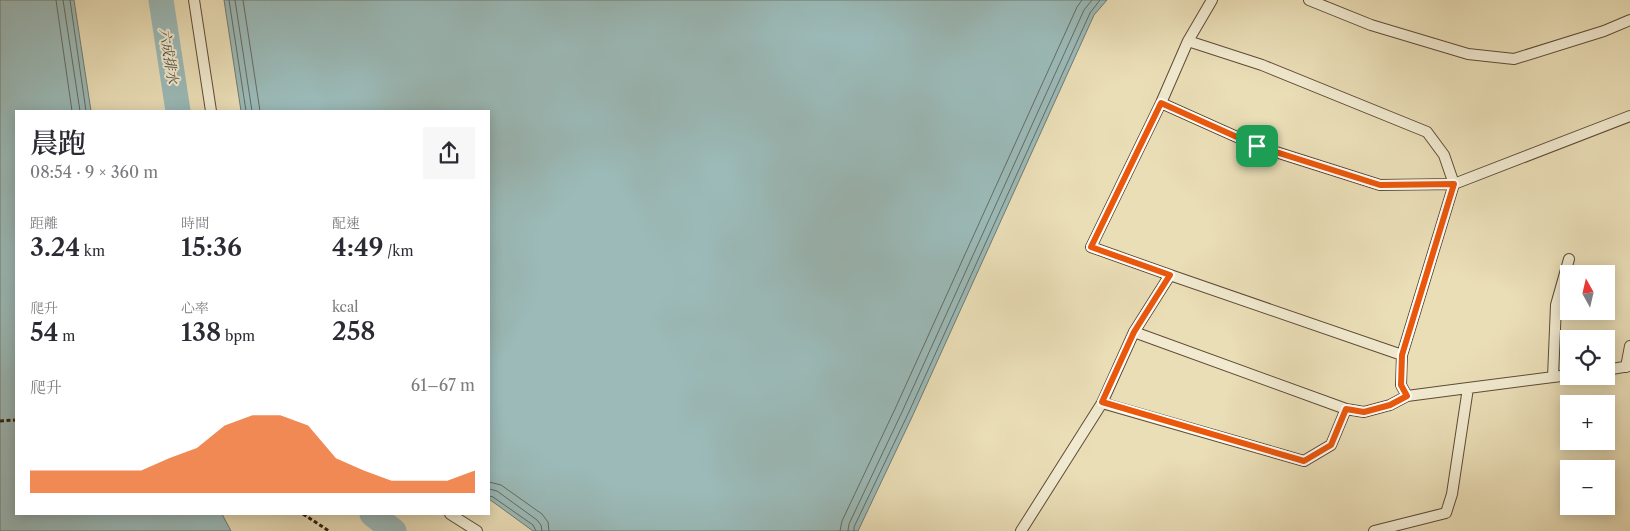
<!DOCTYPE html>
<html lang="zh-TW">
<meta charset="utf-8">
<style>
body{margin:0;font-family:"Libre Caslon Text","Noto Serif TC",serif;background:#f7f7f7;color:#2b2b33;height:100vh;display:flex;flex-direction:column;font-size:19px;white-space:nowrap}
*{box-sizing:border-box;margin:0}
p{font-size:16px;color:#7c7c81}
.icon{flex:none;width:28px;height:28px;fill:none;stroke:currentColor;stroke-width:2;stroke-linecap:round;stroke-linejoin:round}
.map{position:relative;flex:1;overflow:hidden}
.side{position:absolute;left:15px;top:110px;width:475px;height:405px;display:flex;flex-direction:column;background:#fff;border-radius:0px;box-shadow:0 2px 12px #0003}
.side>*{flex:none}
.needle{width:32px;rotate:352deg}
.tools{position:absolute;left:1560px;top:265px;display:grid;gap:10px}
.tools a{display:grid;place-items:center;width:55px;height:55px;border-radius:0px;background:#fff;box-shadow:0 2px 12px #0003;font-size:25px}
.pin{position:absolute;display:grid;place-items:center;width:42px;height:42px;color:#fff;margin:-21px;border-radius:10px;box-shadow:0 2px 8px #0006}
.round{display:grid;place-items:center;flex:none;width:52px;height:52px;border-radius:0px;background:#f7f7f7}
.overview{display:flex;align-items:center;justify-content:space-between;height:85px;padding:0 15px}
h1{font-size:28px;font-weight:600;line-height:38px}
.metrics{display:grid;grid-template-columns:repeat(3,1fr);gap:8px;height:85px;padding:5px 15px}
.metrics div{display:grid;align-content:center}
.metrics b{font-size:25px;font-weight:600}
.metrics small{font-size:14px;font-weight:400}
.metrics p{font-size:14px}
.chart{height:140px;padding:10px 15px}
.chart p{display:flex;justify-content:space-between}
.chart svg{width:100%;height:90px;margin-top:5px;fill:#ea580c;opacity:.7}
.map>svg:first-child{display:block}
.water{fill:#9bbab8;stroke:#717b72}
.lines{fill:none;stroke-linecap:round;stroke-linejoin:round}
.shore{stroke:#666b61;stroke-width:1}
.canal{stroke:#9bbab8;stroke-width:25}
.lane-casing{stroke:#5f4c35;stroke-width:12}
.path{stroke:#311c0a;stroke-width:3;stroke-dasharray:4 2.5;stroke-linecap:butt}
.lane{stroke:#f1ead0;stroke-width:10}
.route-casing{stroke:#fff;stroke-width:10}
.route{stroke:#ea580c;stroke-width:6}
.labels{text-anchor:middle;stroke-width:4;stroke-linejoin:round;paint-order:stroke}
.water-label{font-size:14px;font-style:italic;fill:#514b3e;stroke:#f1ead0}
</style>
<div class="map">
<svg width="1630" height="531" viewBox="0 0 1630 531">
<rect width="100%" height="100%" fill="#eadeb7"/>
<filter id="stains"><feTurbulence type="fractalNoise" baseFrequency=".004" numOctaves="4"/><feColorMatrix values="0 0 0 0 .2 0 0 0 0 .09 0 0 0 0 .02 0 0 0 .5 -.17"/></filter>
<radialGradient id="worn" r=".72"><stop offset=".6" stop-color="#630" stop-opacity="0"/><stop offset="1" stop-color="#630" stop-opacity=".3"/></radialGradient>
<path class="water" d="M 0,0 L 74,0 L 91,111 L 16,111 L 16,514 L 222,514 L 231,531 L 0,531 Z
M 224,0 L 1107,0 L 1094,15 L 912,417 L 858,531 L 533,531 L 489,499 L 489,111 L 241,111 Z"/>
<g class="lines">
<path class="shore" d="M 56,0 L 72,111
M 63,0 L 80,111
M 70,0 L 86,111
M 229,0 L 246,111
M 235,0 L 252,111
M 243,0 L 260,111
M 489,482 L 501,485 L 542,514 L 548,522 L 549,531
M 489,489 L 497,491 L 537,520 L 541,525 L 542,531
M 489,496 L 493,497 L 533,525 L 536,531
M 840,531 L 842,521 L 895,409 L 1077,7 L 1082,0
M 848,531 L 849,524 L 902,412 L 1084,10 L 1092,0
M 854,531 L 854,527 L 908,414 L 1090,13 L 1100,0"/>
<path class="canal" d="M 161,0 L 178,111
M 372,514 L 394,531"/>
<g class="lane-casing">
<path id="lane" d="M 194,0 L 211,111
M 1309,0 L 1371,25 L 1468,54 L 1514,59 L 1604,31 L 1630,20
M 1161,103 L 1257,146 L 1380,185 L 1454,184 L 1444,155 L 1427,132 L 1262,65 L 1188,41
M 1170,275 L 1402,355
M 1134,332 L 1346,409 L 1364,412 L 1390,405 L 1407,396
M 1626,367 L 1630,346
M 1606,370 L 1630,366
M 1553,377 L 1556,305 L 1569,259
M 1468,388 L 1407,396 L 1401,385 L 1402,355 L 1454,184 L 1630,116
M 1102,403 L 1304,461 L 1331,445 L 1346,409
M 450,514 L 477,531
M 1021,531 L 1102,403 L 1134,332 L 1170,275 L 1091,247 L 1161,103 L 1188,41 L 1212,0
M 1374,531 L 1446,513 L 1452,494 L 1468,388 L 1569,375"/>
</g>
<path class="path" d="M 0,421 L 16,420
M 303,514 L 329,531"/>
<use href="#lane" class="lane"/>
</g>
<g class="lines">
<g class="route-casing">
<path id="route" d="M 1161,103 L 1257,146 L 1380,185 L 1454,184 L 1402,355 L 1401,385 L 1407,396 L 1390,405 L 1364,412 L 1346,409 L 1331,445 L 1304,461 L 1102,402 L 1134,332 L 1170,275 L 1091,247 Z"/>
</g>
<use href="#route" class="route"/>
</g>
<g class="labels">
<g class="water-label">
<text transform="translate(169 56) rotate(81)" y="5">六成排水</text>
</g>
</g>
<rect width="100%" height="100%" filter="url(#stains)"/>
<rect width="100%" height="100%" fill="url(#worn)"/>
</svg>
<div class="tools">
<a><svg class="needle" viewBox="-14 -14 28 28"><path d="M0-13l5 13h-10z" fill="#e53935"/><path d="M0 13l5-13h-10z" fill="#7c7c81"/></svg></a>
<a><svg class="icon" aria-label="locate" viewBox="0 0 24 24"><circle cx="12" cy="12" r="6"/><path d="M12 2v4M12 18v4M2 12h4M18 12h4"/></svg></a>
<a>+</a>
<a>−</a>
</div>
<div class="pin" style="left:1257px;top:146px;background:#1e9e55"><svg class="icon" aria-label="arrive" viewBox="0 0 24 24"><path d="M6 21V4h12l-3 4 3 4H6"/></svg></div>
<section class="side">
<div class="overview"><div><h1>晨跑</h1><p>08:54 · 9 × 360 m</p></div><a class="round"><svg class="icon" aria-label="share" viewBox="0 0 24 24"><path d="M12 15V3M7 8l5-5 5 5M5 13v7h14v-7"/></svg></a></div>
<div class="metrics">
<div><p>距離</p><b>3.24<small> km</small></b></div>
<div><p>時間</p><b>15:36</b></div>
<div><p>配速</p><b>4:49<small> /km</small></b></div>
</div>
<div class="metrics">
<div><p>爬升</p><b>54<small> m</small></b></div>
<div><p>心率</p><b>138<small> bpm</small></b></div>
<div><p>kcal</p><b>258</b></div>
</div>
<div class="chart"><p><span>爬升</span>61–67 m</p>
<svg viewBox="0 0 160 44" preserveAspectRatio="none"><path d="M0 44V33L10 33L20 33L30 33L40 33L50 27L60 22L70 11L80 6L90 6L100 11L110 27L120 33L130 38L140 38L150 38L160 33V44z"/></svg>
</div>
</section>
</div>
